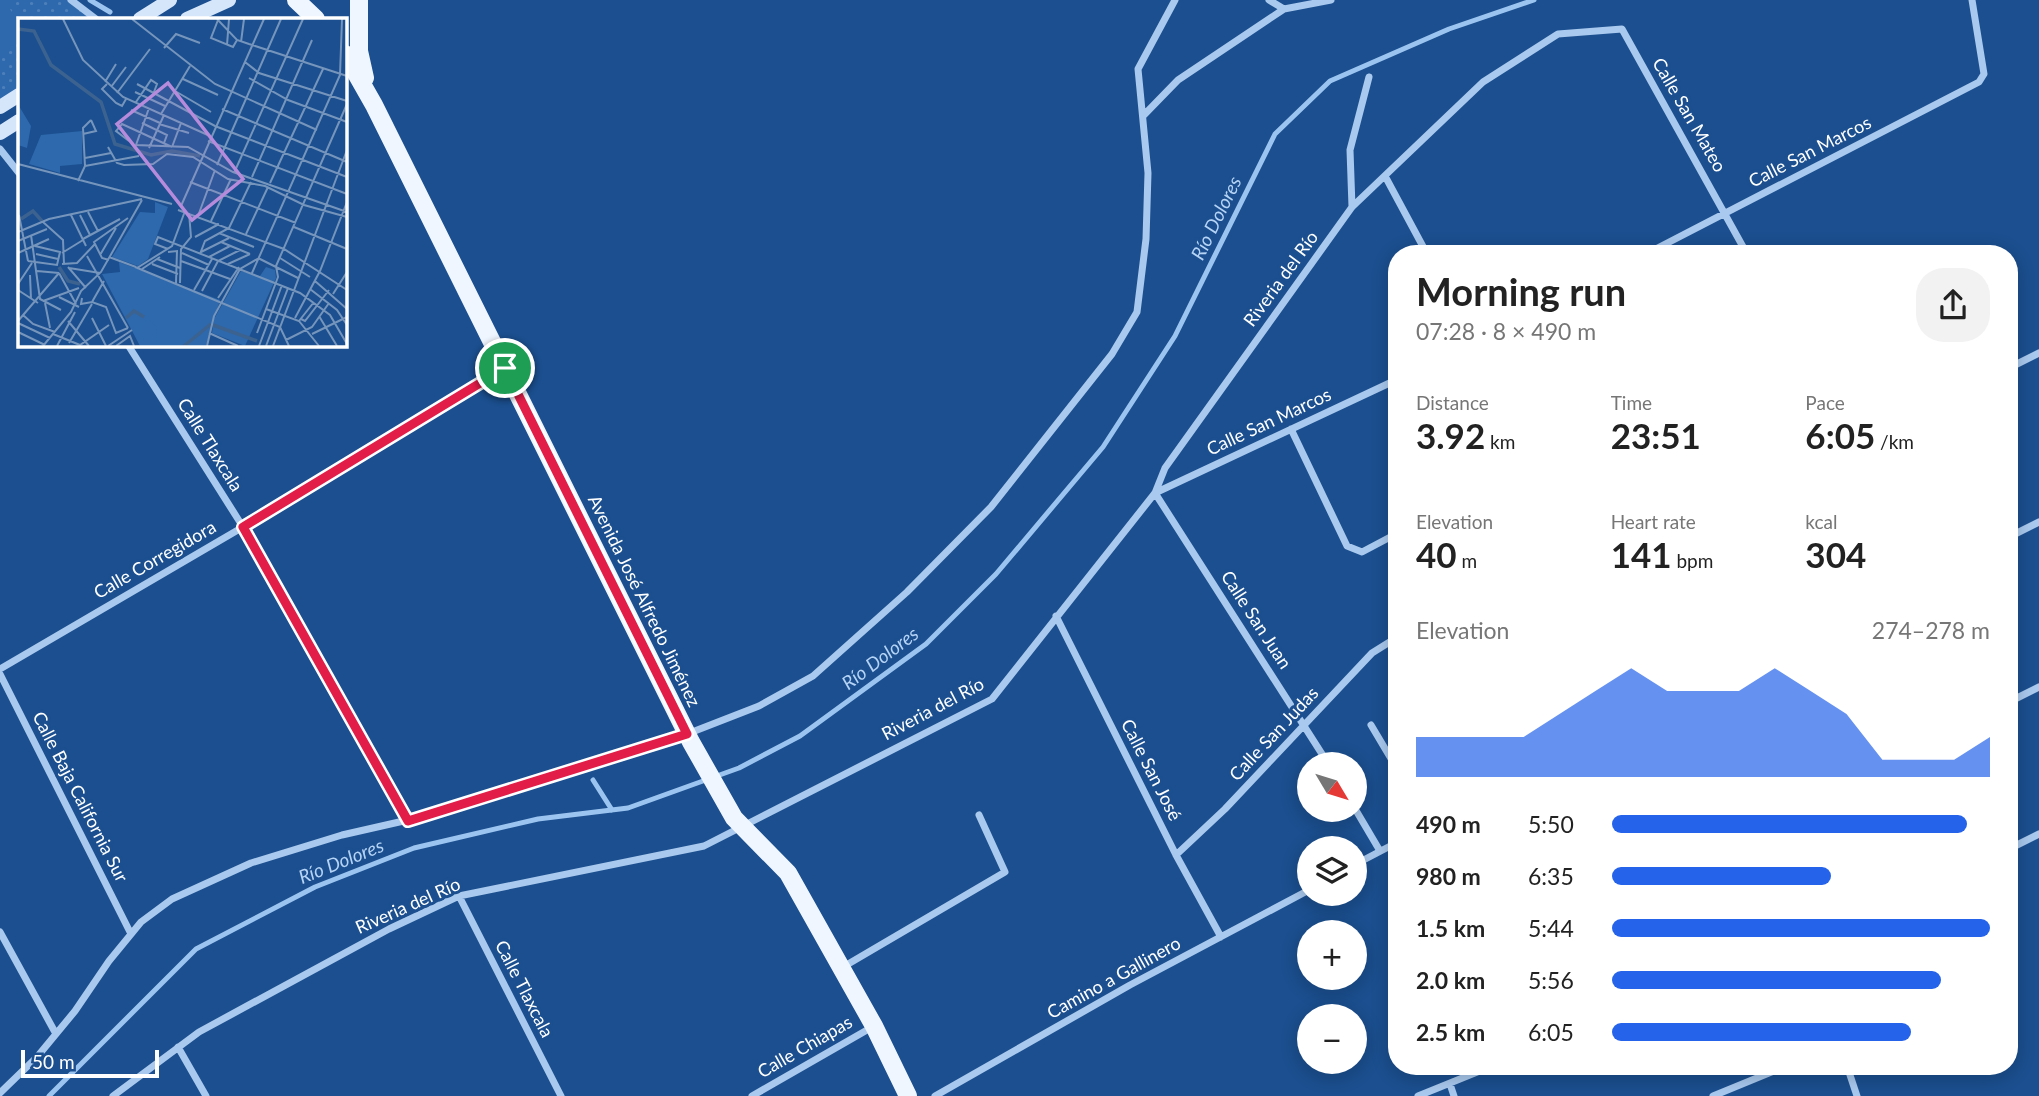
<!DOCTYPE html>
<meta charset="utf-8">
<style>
body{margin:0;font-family:Lato,sans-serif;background:#f2f2f2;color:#222;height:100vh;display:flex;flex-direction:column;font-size:26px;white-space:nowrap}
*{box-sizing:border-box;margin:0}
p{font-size:23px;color:#767676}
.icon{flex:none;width:38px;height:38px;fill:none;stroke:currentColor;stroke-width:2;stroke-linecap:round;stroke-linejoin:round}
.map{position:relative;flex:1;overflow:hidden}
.details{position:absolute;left:1388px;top:245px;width:630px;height:830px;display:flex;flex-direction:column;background:#fff;border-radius:28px;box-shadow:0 4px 18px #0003}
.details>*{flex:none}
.needle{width:46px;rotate:128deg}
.controls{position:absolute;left:1297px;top:752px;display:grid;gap:14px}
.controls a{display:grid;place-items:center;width:70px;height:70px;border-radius:50%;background:#fff;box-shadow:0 4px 18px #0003;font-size:35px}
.scale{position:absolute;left:21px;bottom:18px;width:138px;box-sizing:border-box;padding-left:7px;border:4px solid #fff;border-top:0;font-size:19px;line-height:24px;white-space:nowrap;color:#fff;-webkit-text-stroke:5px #1b4f8f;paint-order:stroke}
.pin{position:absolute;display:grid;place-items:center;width:60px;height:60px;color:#fff;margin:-30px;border:4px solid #fff;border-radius:50%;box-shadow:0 2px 7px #0007}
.round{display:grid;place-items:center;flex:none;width:74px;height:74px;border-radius:28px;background:#f2f2f2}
.headline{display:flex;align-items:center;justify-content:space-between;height:119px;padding:0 28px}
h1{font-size:38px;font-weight:700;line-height:52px}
.stats{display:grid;grid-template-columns:repeat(3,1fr);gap:10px;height:119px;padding:7px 28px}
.stats div{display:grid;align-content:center}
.stats b{font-size:35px;font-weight:700}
.stats small{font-size:19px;font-weight:400}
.stats p{font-size:19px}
.chart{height:196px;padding:14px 28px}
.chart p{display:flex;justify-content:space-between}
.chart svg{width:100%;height:126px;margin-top:7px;fill:#2563eb;opacity:.7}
ul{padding:0 28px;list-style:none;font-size:23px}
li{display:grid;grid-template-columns:112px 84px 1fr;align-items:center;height:52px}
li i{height:18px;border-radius:9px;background:#2563eb}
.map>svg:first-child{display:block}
.park{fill:url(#park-dots)}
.garden{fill:#2e69ad}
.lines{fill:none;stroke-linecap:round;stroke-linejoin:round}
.stream{stroke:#9cc4f0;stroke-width:5}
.street{stroke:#a9c9ee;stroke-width:7}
.secondary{stroke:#d6e6fa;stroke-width:14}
.primary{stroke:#f0f6ff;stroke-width:18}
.route-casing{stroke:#fff;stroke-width:14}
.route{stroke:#e11d48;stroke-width:9}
.labels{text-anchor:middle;stroke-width:6;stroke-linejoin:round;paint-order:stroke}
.street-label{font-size:18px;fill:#fff;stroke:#1b4f8f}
.water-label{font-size:19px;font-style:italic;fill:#b5d3f5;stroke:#1b4f8f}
.inset-river{fill:none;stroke:#3c6290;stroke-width:3.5}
.inset-road{fill:none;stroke:#7695bc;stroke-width:2}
.view{fill:#b68bdc;fill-opacity:0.15;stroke:#b68bdc;stroke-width:3.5}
.inset-edge{fill:none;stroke:#fff;stroke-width:3.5}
</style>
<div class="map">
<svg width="2039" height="1096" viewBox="0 0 2039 1096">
<defs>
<pattern id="park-dots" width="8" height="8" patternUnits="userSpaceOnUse" patternTransform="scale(1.75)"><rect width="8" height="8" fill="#2e69ad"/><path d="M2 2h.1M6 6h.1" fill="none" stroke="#4d80b9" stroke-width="1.8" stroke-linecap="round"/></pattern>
</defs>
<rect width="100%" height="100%" fill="#1b4f8f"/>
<path class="park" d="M 0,0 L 71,0 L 96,19 L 19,19 L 19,94 L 0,105 Z"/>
<path class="garden" d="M 0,0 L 4,0 L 19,23 L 19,41 L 0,54 Z"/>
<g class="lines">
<path class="stream" d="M 90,0 L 110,12
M 593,780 L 612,810
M 49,1096 L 196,949 L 315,887 L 414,848 L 538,819 L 628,808 L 739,768 L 800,736 L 926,644 L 996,574 L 1103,447 L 1175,336 L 1275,134 L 1330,81 L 1449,29 L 1534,0"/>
<path class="street" d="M 71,0 L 96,19
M 1269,0 L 1284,9 L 1331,0
M 1143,116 L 1178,80 L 1284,9
M 0,149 L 19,173
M 1385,176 L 1427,254
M 1352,207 L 1350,150 L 1369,77
M 1646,254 L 1979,82 L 1984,74 L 1972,0
M 128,345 L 243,527 L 408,820
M 2009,368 L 2039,353
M 1291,429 L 1347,546 L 1362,552 L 1396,534
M 1155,493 L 1329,765
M 1155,493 L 1396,380
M 2009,537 L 2039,522
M 1056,616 L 1176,855 L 1221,937
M 0,669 L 243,527 L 504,368
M 0,674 L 131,934
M 2009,702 L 2039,687
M 1371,725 L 1396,767
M 1354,807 L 1380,851
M 2009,849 L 2039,834
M 1176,855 L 1225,809 L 1372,653 L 1396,638
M 1354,865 L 1396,843
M 459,896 L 561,1096
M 0,932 L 56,1034
M 843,967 L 1005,872 L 979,815
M 178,1047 L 206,1096
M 1847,1066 L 1857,1096
M 1450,1084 L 1454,1096
M 0,1093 L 37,1057 L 75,1011 L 109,961 L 141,922 L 172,899 L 251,863 L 342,835 L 408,820 L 687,734 L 759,706 L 813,676 L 907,592 L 991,507 L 1112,354 L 1137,312 L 1146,239 L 1148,173 L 1138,69 L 1175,0
M 113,1096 L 199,1032 L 389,929 L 459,896 L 704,846 L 992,699 L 1155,493 L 1165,468 L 1352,207 L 1483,82 L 1558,34 L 1622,29 L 1747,254
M 752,1096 L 874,1026
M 935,1096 L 1130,985 L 1309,890
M 1418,1096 L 1492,1066
M 1713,1096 L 1786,1066"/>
<path class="secondary" d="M 140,19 L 170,0
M 187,19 L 229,0
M 0,107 L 19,95
M 0,133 L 19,121"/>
<path class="primary" d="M 296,0 L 316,19
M 359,0 L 359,51 L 365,78
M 345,54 L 374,105 L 691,742 L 734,818 L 788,873 L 874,1026 L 908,1096"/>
</g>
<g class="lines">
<g class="route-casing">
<path id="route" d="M 505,368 L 687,734 L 408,821 L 243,527 Z"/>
</g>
<use href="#route" class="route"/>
</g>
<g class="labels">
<g class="street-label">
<text transform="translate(1689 115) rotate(60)" y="6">Calle San Mateo</text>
<text transform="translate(1810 152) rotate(-27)" y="6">Calle San Marcos</text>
<text transform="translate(1281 279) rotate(-54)" y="6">Riveria del Río</text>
<text transform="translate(1269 422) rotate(-25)" y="6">Calle San Marcos</text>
<text transform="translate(210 445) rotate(58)" y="6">Calle Tlaxcala</text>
<text transform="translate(155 560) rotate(-30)" y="6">Calle Corregidora</text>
<text transform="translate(644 601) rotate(64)" y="6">Avenida José Alfredo Jiménez</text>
<text transform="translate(1256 620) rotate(57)" y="6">Calle San Juan</text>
<text transform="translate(933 709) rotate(-28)" y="6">Riveria del Río</text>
<text transform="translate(1274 734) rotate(-47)" y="6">Calle San Judas</text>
<text transform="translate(1151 770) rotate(63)" y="6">Calle San José</text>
<text transform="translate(80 797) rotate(63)" y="6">Calle Baja California Sur</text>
<text transform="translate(408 906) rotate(-24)" y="6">Riveria del Río</text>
<text transform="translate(1114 978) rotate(-29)" y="6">Camino a Gallinero</text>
<text transform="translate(524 989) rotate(63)" y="6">Calle Tlaxcala</text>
<text transform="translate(805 1047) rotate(-30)" y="6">Calle Chiapas</text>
</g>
<g class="water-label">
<text transform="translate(1216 218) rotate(-64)" y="7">Río Dolores</text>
<text transform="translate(880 658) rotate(-37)" y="7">Río Dolores</text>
<text transform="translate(341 861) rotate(-22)" y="7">Río Dolores</text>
</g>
</g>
<g transform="translate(18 18)">
<rect width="329" height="329" fill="#1b4f8f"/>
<path d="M 248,249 L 257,252 L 258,260 L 227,328 L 194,315 L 196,301 L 223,253 L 242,258 Z" fill="#2e69ad"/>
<path d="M 1,88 L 13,108 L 9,130 L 0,127 ZM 64,113 L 64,146 L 42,148 L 42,155 L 11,146 L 23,117 Z" fill="#2e69ad"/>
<path d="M 137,184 L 150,189 L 130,241 L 120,248 L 94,239 L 122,194 L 137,195 ZM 101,244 L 202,282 L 188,328 L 122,328 L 84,256 L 102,254 Z" fill="#2e69ad"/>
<path d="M 131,302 L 138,308 L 139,328 L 127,328 L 122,306 Z" fill="#2e69ad"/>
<path class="inset-river" d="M 0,11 L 16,13 L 33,47 L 83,84 L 97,126 L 133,137 L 154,133 L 182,138M 3,201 L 15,193 L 24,203M 41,249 L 50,263 L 62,266M 108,300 L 116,293 L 126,299M 195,307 L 239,323M 166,328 L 193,306"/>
<path class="inset-road" d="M 45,1 L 65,42 L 105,79 L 192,118M 114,1 L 197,66 L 299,112M 199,1 L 219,22 L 231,26M 200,2 L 193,20 L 215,29 L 219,22M 223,24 L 226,1M 231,26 L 329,58M 209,27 L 211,1M 146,30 L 158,16 L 182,25M 227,44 L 241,55 L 329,83M 231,60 L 270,82 L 329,104M 165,61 L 200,77M 87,64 L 98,46M 89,66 L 84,71 L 98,85 L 104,88 L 108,81M 119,66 L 197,108 L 329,159M 93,69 L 108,49M 157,73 L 193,94M 117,74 L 147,88M 99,75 L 132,31M 118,84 L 133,62 L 139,66 L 136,74M 131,90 L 118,127 L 170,129 L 215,154 L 329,194M 204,91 L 329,144M 113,92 L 142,105M 143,96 L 172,48M 124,105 L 149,117 L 146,125M 141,106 L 171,115M 65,116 L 78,113 L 73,102M 111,123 L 98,113 L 104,106 L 154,129M 190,123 L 329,176M 90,129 L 99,145 L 106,147 L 135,146 L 149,136 L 175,139 L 210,161 L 247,168 L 286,187 L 329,199M 154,129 L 163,105M 131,130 L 146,97M 67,140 L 93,135M 0,146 L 154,186M 199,147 L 263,1M 67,148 L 121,138M 216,155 L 285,1M 234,159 L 294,22M 60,163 L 67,148 L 65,110 L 73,102M 172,164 L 278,205M 252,165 L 305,51M 163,188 L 246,1M 160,192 L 266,231 L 329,272M 70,194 L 80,213M 1,197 L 10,243M 53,197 L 68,228M 62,197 L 72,217M 180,198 L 197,152M 193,203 L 213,161M 25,204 L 45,222 L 46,246M 276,209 L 329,231M 0,214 L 31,201 L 124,181M 201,215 L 236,229M 228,216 L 250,169M 13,217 L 22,281 L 43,292M 177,219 L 201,206M 65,221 L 102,201M 0,223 L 29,211M 203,224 L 232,236M 150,231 L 137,226 L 140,219 L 282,275 L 312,297 L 329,326M 150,234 L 159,233 L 158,265M 183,234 L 211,220M 0,235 L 31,221M 44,235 L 65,222M 164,235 L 191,247M 18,236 L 40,241M 182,236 L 187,223 L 211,210 L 233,164M 82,237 L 98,210M 69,238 L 110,310M 91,239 L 118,249M 191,239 L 212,228M 240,240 L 280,260M 262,240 L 292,259M 139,241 L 162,250M 91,242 L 84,240 L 76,224 L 110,200M 10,243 L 39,247 L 42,234 L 17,228M 163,243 L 212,261M 44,246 L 59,245 L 77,226M 134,246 L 160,256M 210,246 L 232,236M 258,248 L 329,86M 50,249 L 68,270M 117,249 L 262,309 L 271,328M 51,250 L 82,255M 119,250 L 154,228 L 167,193M 124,251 L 142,239M 19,253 L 41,255M 41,255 L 58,286M 234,255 L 322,57 L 324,1M 12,257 L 13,281M 297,263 L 329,291M 162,265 L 163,231 L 173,219 L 171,195M 0,266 L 14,245M 292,271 L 319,292 L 329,307M 0,272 L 20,285M 176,272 L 194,241M 184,273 L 200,243 L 222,232M 315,276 L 329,254M 41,279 L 61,289M 64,280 L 63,286 L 74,284 L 88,289 L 98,315 L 110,310M 200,280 L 221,249M 25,283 L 61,270M 74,284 L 86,263M 27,285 L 32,310M 248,291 L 281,303 L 301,328M 5,297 L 15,306 L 37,314M 301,298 L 319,328M 74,300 L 88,328M 277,300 L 302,253 L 329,184M 283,301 L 287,303 L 311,272M 0,303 L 41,255M 50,303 L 71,328M 281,303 L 296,284M 0,305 L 32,320M 0,314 L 27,327M 191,315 L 220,328M 239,315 L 260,259 L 258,248M 35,316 L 62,327 L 91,307M 294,316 L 329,299M 268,322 L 294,309 L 311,285M 51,325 L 74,286M 25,328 L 53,294 L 63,273 L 83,254 L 124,182M 39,328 L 57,294M 90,328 L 114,312M 98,328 L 112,318 L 116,328M 189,328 L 196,298 L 222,251 L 241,240M 241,328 L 264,267M 248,328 L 270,270M 255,328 L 329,132"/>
<path class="view" d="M 150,65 L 225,161 L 174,202 L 99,106 Z"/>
<rect width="329" height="329" class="inset-edge"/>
</g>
</svg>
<div class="controls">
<a><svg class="needle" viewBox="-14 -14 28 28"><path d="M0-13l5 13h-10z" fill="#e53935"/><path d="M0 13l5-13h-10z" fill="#767676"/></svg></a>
<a><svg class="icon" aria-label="layers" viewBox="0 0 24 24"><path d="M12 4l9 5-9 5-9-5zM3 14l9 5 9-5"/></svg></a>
<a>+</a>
<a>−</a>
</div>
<div class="scale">50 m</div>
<div class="pin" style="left:505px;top:368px;background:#1e9e55"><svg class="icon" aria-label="arrive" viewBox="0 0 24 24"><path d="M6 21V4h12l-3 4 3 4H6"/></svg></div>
<section class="details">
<div class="headline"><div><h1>Morning run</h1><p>07:28 · 8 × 490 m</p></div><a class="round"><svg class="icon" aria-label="share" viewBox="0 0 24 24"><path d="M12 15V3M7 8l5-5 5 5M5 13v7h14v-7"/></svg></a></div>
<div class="stats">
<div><p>Distance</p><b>3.92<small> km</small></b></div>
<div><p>Time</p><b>23:51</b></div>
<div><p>Pace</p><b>6:05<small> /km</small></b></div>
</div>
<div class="stats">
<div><p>Elevation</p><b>40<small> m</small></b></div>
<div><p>Heart rate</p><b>141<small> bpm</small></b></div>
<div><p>kcal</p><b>304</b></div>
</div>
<div class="chart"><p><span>Elevation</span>274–278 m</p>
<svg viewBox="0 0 160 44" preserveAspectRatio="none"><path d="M0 44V30L10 30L20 30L30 30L40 22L50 14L60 6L70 14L80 14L90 14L100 6L110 14L120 22L130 38L140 38L150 38L160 30V44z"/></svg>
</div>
<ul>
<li><b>490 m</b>5:50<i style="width:94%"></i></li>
<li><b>980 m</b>6:35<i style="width:58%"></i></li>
<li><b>1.5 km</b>5:44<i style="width:100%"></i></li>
<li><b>2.0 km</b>5:56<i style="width:87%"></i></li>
<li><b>2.5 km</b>6:05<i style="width:79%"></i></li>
</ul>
</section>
</div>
